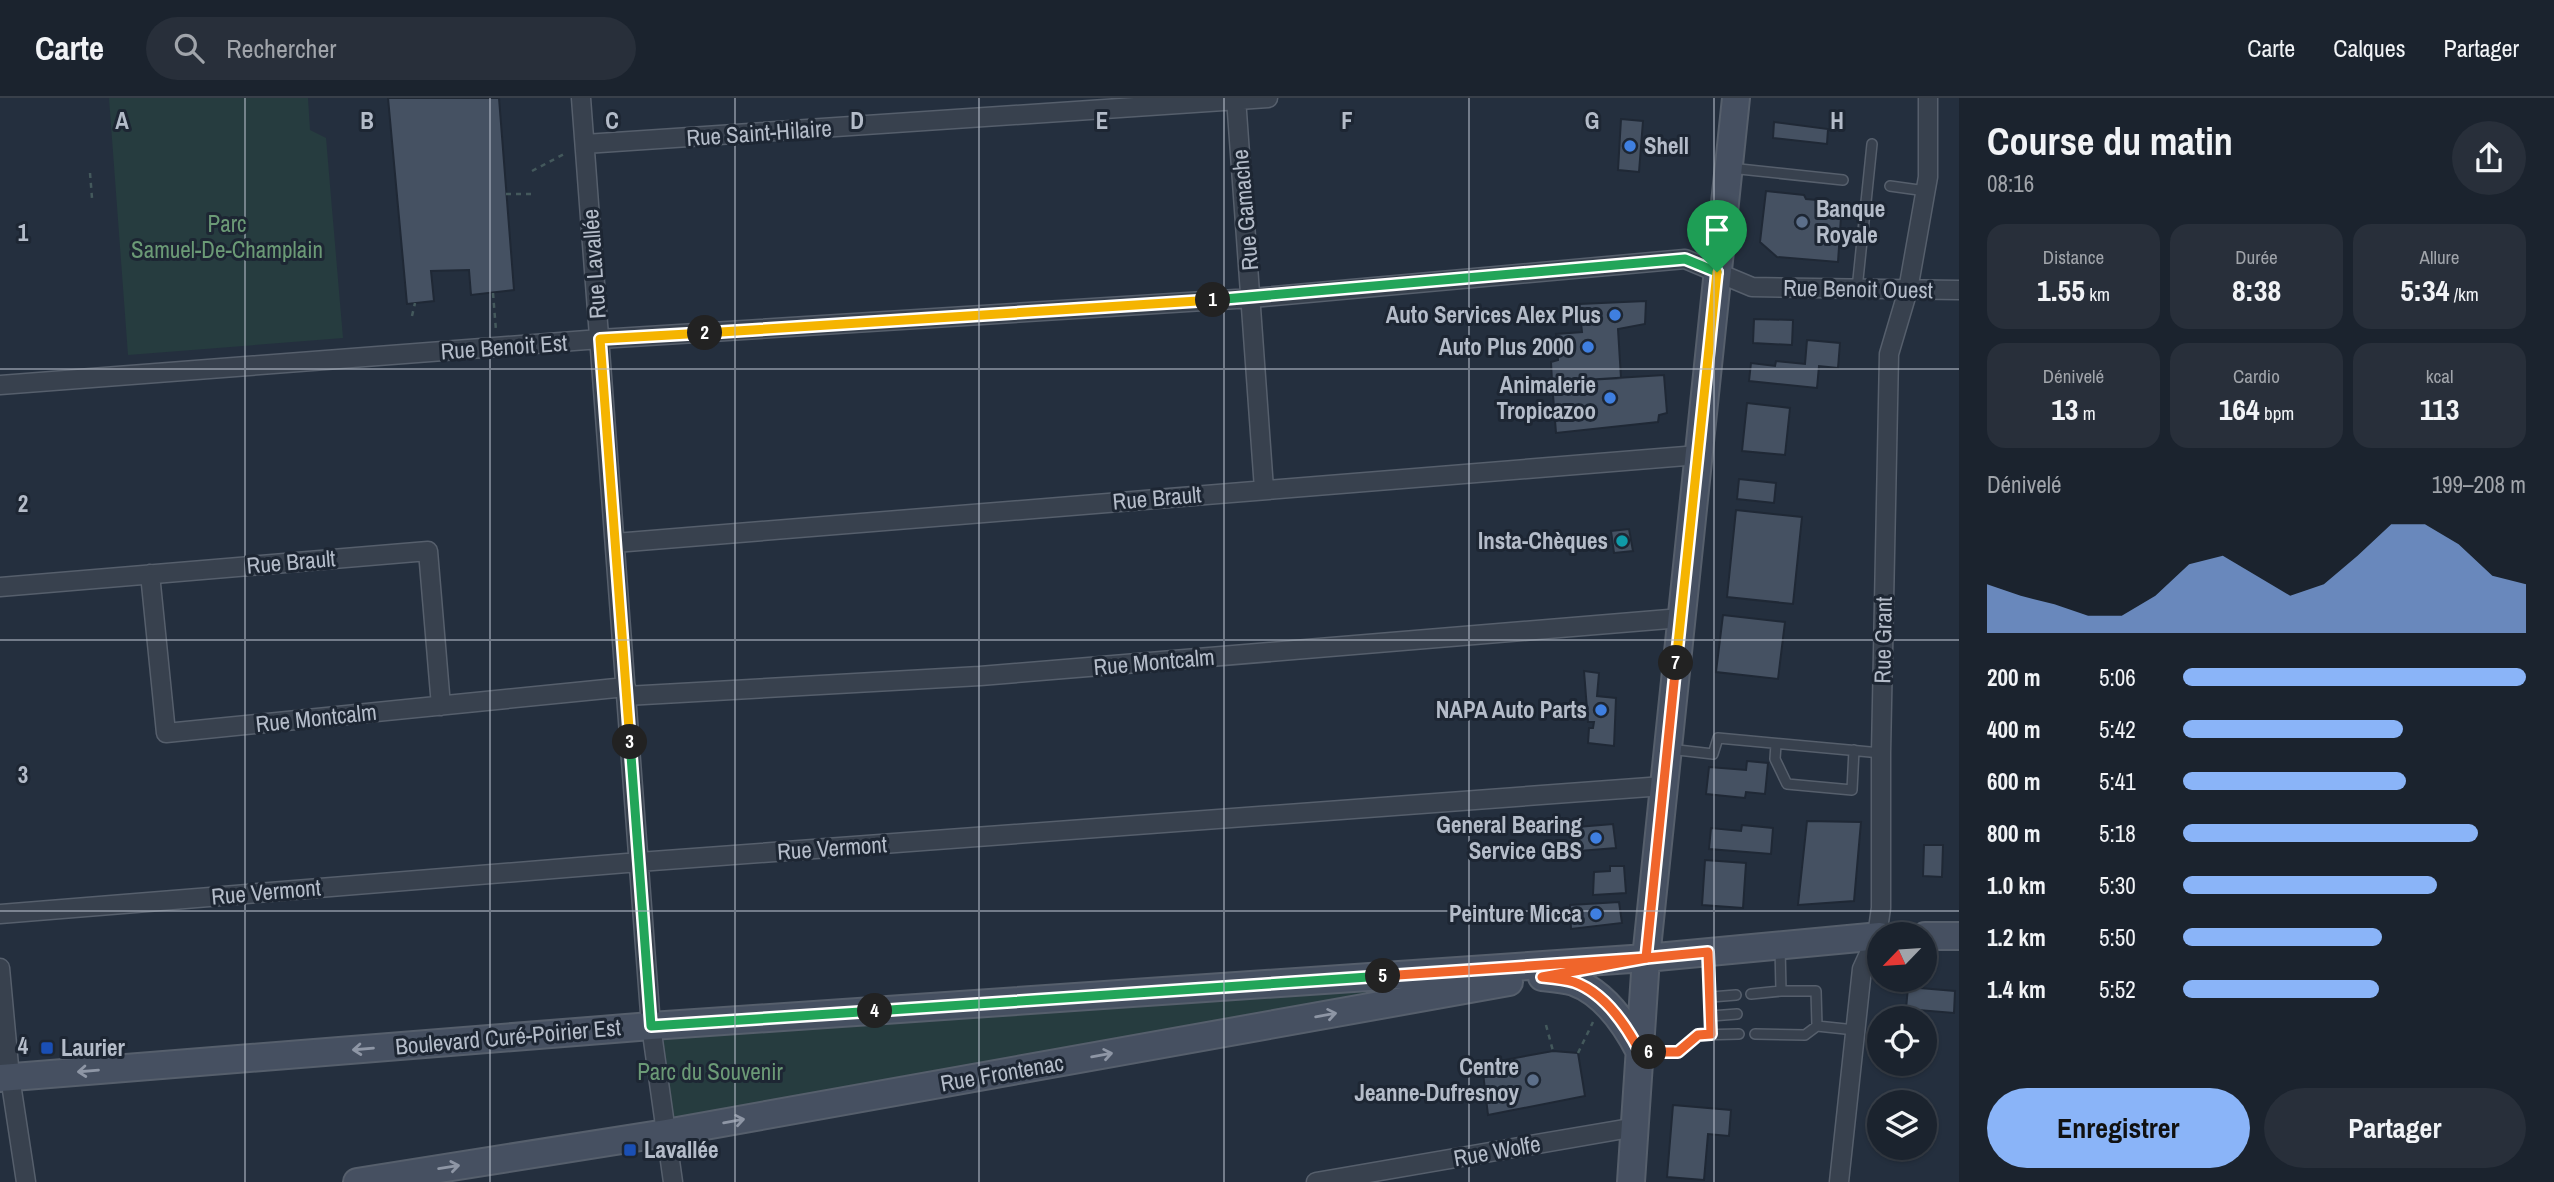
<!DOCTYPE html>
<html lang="fr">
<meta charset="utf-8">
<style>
body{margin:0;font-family:"Archivo Narrow",sans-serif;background:#282f3a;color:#f1f3f6;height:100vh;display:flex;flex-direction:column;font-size:26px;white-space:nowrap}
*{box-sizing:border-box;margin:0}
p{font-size:23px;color:#a0a4aa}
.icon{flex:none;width:38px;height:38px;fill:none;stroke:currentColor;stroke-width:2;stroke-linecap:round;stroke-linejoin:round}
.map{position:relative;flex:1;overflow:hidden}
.side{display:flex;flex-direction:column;background:#1b232e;width:595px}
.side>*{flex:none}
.needle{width:46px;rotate:245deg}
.controls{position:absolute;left:1867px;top:824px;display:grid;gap:14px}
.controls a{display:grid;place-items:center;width:70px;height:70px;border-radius:50%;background:#1b232e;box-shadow:0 2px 5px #0004,0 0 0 2px #39404a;font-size:35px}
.pin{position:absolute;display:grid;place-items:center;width:60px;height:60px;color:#fff;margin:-72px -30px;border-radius:50% 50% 50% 0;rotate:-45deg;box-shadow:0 0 7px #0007}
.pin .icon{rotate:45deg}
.km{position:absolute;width:35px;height:35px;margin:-18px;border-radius:50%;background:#222;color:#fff;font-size:19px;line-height:35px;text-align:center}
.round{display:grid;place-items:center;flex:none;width:74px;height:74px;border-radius:37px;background:#282f3a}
.overview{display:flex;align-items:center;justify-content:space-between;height:119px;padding:0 28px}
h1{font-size:38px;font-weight:800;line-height:52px}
.figures{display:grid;grid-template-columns:repeat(3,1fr);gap:10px;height:119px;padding:7px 28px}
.figures div{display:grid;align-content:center;border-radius:18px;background:#282f3a;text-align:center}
.figures b{font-size:30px;font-weight:800}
.figures small{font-size:19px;font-weight:400}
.figures p{font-size:19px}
.chart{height:196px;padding:14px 28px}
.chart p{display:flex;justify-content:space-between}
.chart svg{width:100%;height:126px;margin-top:7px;fill:#8ab4f8;opacity:.7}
.button{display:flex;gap:14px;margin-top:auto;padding:14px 28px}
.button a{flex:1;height:80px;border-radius:42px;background:#8ab4f8;color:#111;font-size:28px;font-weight:800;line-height:80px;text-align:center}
.button a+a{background:#282f3a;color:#f1f3f6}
ul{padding:0 28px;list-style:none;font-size:23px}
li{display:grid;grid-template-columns:112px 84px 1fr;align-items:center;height:52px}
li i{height:18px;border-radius:9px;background:#8ab4f8}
header{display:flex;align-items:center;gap:42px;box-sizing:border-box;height:98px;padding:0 35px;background:#1b232e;border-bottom:2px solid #39404a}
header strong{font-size:33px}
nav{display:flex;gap:38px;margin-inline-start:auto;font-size:24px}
.search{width:490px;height:63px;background:#282f3a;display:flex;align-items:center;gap:18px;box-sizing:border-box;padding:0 24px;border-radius:38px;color:#a0a4aa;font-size:26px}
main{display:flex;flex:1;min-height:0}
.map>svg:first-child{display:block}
.green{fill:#263c3f}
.building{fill:#455162;stroke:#1f2835;stroke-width:2}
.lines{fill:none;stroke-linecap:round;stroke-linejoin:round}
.service-casing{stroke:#565f6c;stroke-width:12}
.minor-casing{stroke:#565f6c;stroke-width:21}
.secondary-casing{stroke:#565f6c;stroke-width:30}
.path{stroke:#44595c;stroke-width:2.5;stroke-dasharray:5 5;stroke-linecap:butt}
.service{stroke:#38414e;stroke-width:9}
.minor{stroke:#38414e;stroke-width:18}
.secondary{stroke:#465061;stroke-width:26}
.oneway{stroke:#8e96a5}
.split-1-casing{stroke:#fff;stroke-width:14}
.split-2-casing{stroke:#fff;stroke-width:14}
.split-3-casing{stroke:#fff;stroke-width:14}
.split-4-casing{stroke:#fff;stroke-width:14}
.split-5-casing{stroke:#fff;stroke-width:14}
.split-6-casing{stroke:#fff;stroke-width:14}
.split-7-casing{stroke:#fff;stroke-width:14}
.split-8-casing{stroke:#fff;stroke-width:14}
.split-1{stroke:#22a559;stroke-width:9}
.split-2{stroke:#f5b400;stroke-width:9}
.split-3{stroke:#f5b400;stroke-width:9}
.split-4{stroke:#22a559;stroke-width:9}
.split-5{stroke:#22a559;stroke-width:9}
.split-6{stroke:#f0652b;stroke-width:9}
.split-7{stroke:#f0652b;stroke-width:9}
.split-8{stroke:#f5b400;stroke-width:9}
.grid{fill:none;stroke:#b4bcc9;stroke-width:2;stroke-opacity:0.55}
.shop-dot{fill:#3f7fe0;stroke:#1d2633;stroke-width:2.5}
.service-dot{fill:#5c6f8a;stroke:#1d2633;stroke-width:2.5}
.culture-dot{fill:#0f9aa8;stroke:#1d2633;stroke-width:2.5}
.transit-dot{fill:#1a4fb4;stroke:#1d2633;stroke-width:2.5}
.labels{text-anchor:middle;stroke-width:6;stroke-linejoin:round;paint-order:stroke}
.street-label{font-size:23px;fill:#b4bcc9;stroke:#1d2633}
.poi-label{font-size:23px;font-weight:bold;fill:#b4bcc9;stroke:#1d2633;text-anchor:end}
.park-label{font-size:23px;fill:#6b9a76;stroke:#1d2633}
.grid-label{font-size:23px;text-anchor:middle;font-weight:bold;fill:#b4bcc9;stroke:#1d2633;stroke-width:6;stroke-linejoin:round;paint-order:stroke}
</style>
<header>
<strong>Carte</strong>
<div class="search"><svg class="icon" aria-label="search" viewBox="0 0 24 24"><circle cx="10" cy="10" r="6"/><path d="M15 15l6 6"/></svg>Rechercher</div>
<nav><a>Carte</a><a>Calques</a><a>Partager</a></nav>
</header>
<main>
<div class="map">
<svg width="1959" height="1084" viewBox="0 0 1959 1084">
<rect width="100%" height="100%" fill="#242f3e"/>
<path class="green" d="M 109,0 L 308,0 L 310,32 L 326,40 L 343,240 L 128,257 Z
M 1646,860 L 666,1035 L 651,928 Z"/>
<path class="building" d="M 388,0 L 499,0 L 514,192 L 471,197 L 469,172 L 431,173 L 434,203 L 407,206 Z
M 1621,21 L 1643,23 L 1639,74 L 1618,72 Z
M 1774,24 L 1828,31 L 1827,46 L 1773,40 Z
M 1766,93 L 1804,97 L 1806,101 L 1842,104 L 1838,164 L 1777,159 L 1760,144 Z
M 1646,203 L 1645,226 L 1618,231 L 1621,280 L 1552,284 L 1551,264 L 1558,262 L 1556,236 L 1582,234 L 1579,206 Z
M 1754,221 L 1793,222 L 1792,247 L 1753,245 Z
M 1807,242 L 1840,245 L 1838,270 L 1819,268 L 1817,290 L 1749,283 L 1751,265 L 1775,268 L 1776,263 L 1805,266 Z
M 1664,277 L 1667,315 L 1659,317 L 1658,324 L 1556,335 L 1552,284 Z
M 1747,305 L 1790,310 L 1785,357 L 1742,353 Z
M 1739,381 L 1776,385 L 1774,405 L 1737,401 Z
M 1736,412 L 1802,419 L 1793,506 L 1727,499 Z
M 1629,431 L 1633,453 L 1614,455 L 1611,433 Z
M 1723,517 L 1785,524 L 1778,581 L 1716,574 Z
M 1584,573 L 1599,575 L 1597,598 L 1616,600 L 1614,648 L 1588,645 L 1589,630 L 1593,630 L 1594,624 L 1588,624 Z
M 1747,663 L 1768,665 L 1765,696 L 1746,694 L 1745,700 L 1706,696 L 1709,669 L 1746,672 Z
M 1807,723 L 1861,724 L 1854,803 L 1798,807 Z
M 1613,726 L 1616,750 L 1579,753 L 1577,729 Z
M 1742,727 L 1773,730 L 1771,756 L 1709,751 L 1711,730 L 1741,733 Z
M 1924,747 L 1943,747 L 1942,779 L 1923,778 Z
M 1705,762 L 1746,765 L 1743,810 L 1702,807 Z
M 1610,768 L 1624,768 L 1626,795 L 1593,797 L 1594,774 L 1610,773 Z
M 1619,804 L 1622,825 L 1571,831 L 1570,807 Z
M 1908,889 L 1955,893 L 1954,915 L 1906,911 Z
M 1553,953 L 1578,955 L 1585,998 L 1488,1017 L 1482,966 Z
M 1673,1007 L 1731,1012 L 1729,1038 L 1708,1036 L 1704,1082 L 1667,1079 Z"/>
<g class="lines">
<g class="service-casing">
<path id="service" d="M 1730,70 L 1843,82
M 1890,88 L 1926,93
M 1857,191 L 1872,46
M 1776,646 L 1775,661 L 1787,686 L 1852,692 L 1854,652
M 1669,651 L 1713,656 L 1718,640 L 1881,655
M 1780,849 L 1781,893 L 1816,893 L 1817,928 L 1855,932
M 1708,856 L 1711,936
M 1751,896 L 1781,893
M 1711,899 L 1736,897
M 1711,918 L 1737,916
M 1755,936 L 1805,937 L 1817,928
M 1642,954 L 1678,954 L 1698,937 L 1739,936"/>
</g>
<g class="minor-casing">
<path id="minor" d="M 581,0 L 651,928 L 673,1084
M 1236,0 L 1264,391
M 585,46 L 1268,0
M 0,287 L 600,241 L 1252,200 L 1685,161 L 1752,189 L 1959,192
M 615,445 L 1698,357
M 150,476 L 166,635 L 626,589
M 0,489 L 428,453 L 441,608
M 626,598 L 980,578 L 1681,520
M 0,816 L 639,764 L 1663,688
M 0,870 L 10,979 L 26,1084
M 1316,1084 L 1636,1029
M 1839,1084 L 1862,871 L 1877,838 L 1881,810 L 1881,655 L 1889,256 L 1908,192 L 1928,79 L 1928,0"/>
</g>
<g class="secondary-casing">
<path id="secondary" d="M 1925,838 L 1959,838
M 1542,879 C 1552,880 1564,881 1574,884 C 1605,895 1626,927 1640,954
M 0,980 L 651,928 L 1646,860 L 1880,838
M 357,1084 L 666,1035 L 1509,884
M 1631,1084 L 1646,860 L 1736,0"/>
</g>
<path class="path" d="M 532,73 L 566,55
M 90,75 L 92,100
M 506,96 L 533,96
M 493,195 L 496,233
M 412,218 L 415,205
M 1546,927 L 1553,953
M 1578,955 L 1593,924"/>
<use href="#service" class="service"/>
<use href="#minor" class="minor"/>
<use href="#secondary" class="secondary"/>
</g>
<defs><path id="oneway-shaft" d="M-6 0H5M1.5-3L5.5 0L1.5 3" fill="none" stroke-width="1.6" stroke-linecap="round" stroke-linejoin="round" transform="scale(1.75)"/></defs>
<g class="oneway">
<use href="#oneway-shaft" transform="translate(1326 917) rotate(-10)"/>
<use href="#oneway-shaft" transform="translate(363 951) rotate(175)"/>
<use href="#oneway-shaft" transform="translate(1102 957) rotate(-10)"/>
<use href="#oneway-shaft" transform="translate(88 973) rotate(175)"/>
<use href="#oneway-shaft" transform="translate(734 1023) rotate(-10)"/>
<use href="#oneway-shaft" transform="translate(449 1069) rotate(-9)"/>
</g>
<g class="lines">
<g class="split-1-casing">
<path id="split-1" d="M 1213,202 L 1685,161 L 1717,174"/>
</g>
<g class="split-2-casing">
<path id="split-2" d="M 705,235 L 1213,202"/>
</g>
<g class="split-3-casing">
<path id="split-3" d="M 630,644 L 600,241 L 705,235"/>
</g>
<g class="split-4-casing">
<path id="split-4" d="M 630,644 L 651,928 L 875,913"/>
</g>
<g class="split-5-casing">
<path id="split-5" d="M 875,913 L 1383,878"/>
</g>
<g class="split-6-casing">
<path id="split-6" d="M 1383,878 L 1646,860 L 1542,879 C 1552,880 1564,881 1574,884 C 1605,895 1626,927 1640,954 L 1649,954"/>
</g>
<g class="split-7-casing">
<path id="split-7" d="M 1649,954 L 1678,954 L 1698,937 L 1711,936 L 1708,854 L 1646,860 L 1676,565"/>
</g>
<g class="split-8-casing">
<path id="split-8" d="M 1676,565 L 1717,174"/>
</g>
<use href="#split-1" class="split-1"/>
<use href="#split-2" class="split-2"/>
<use href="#split-3" class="split-3"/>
<use href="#split-4" class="split-4"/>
<use href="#split-5" class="split-5"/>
<use href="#split-6" class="split-6"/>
<use href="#split-7" class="split-7"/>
<use href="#split-8" class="split-8"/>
</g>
<path class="grid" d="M 245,0 L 245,1084M 490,0 L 490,1084M 735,0 L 735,1084M 979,0 L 979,1084M 1224,0 L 1224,1084M 1469,0 L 1469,1084M 1714,0 L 1714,1084M 0,271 L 1959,271M 0,542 L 1959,542M 0,813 L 1959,813"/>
<g class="shop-dot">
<circle cx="1630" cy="48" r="7"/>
<circle cx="1615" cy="217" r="7"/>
<circle cx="1588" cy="249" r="7"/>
<circle cx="1610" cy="300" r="7"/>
<circle cx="1601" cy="612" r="7"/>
<circle cx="1596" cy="740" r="7"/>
<circle cx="1596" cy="816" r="7"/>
</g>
<g class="service-dot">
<circle cx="1802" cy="124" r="7"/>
<circle cx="1533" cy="982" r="7"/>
</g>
<circle class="culture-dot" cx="1622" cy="443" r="7"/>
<g class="transit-dot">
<rect x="40" y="943" width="14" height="14" rx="3.5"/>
<rect x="623" y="1045" width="14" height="14" rx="3.5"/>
</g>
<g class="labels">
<g class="street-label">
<text transform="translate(759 35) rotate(-4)" y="8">Rue Saint-Hilaire</text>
<text transform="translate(1245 112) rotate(-95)" y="8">Rue Gamache</text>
<text transform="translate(594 166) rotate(-94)" y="8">Rue Lavallée</text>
<text transform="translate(1858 191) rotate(1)" y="8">Rue Benoit Ouest</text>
<text transform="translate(504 249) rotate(-4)" y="8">Rue Benoit Est</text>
<text transform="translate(1157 400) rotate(-5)" y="8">Rue Brault</text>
<text transform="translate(291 464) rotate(-5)" y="8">Rue Brault</text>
<text transform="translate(1883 542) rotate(-89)" y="8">Rue Grant</text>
<text transform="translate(1154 564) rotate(-5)" y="8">Rue Montcalm</text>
<text transform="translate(316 620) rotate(-6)" y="8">Rue Montcalm</text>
<text transform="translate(832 750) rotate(-4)" y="8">Rue Vermont</text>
<text transform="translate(266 794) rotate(-5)" y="8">Rue Vermont</text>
<text transform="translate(508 939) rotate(-5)" y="8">Boulevard Curé-Poirier Est</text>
<text transform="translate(1002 975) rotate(-10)" y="8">Rue Frontenac</text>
<text transform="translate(1497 1053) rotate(-10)" y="8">Rue Wolfe</text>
</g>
<g class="poi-label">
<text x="1644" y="56" text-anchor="start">Shell</text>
<text x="1816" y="119" text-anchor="start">Banque<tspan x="1816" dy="26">Royale</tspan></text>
<text x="1601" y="225">Auto Services Alex Plus</text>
<text x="1574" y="257">Auto Plus 2000</text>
<text x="1596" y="295">Animalerie<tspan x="1596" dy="26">Tropicazoo</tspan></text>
<text x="1608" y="451">Insta-Chèques</text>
<text x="1587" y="620">NAPA Auto Parts</text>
<text x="1582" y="735">General Bearing<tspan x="1582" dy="26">Service GBS</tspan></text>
<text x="1582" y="824">Peinture Micca</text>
<text x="61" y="958" text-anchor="start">Laurier</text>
<text x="1519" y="977">Centre<tspan x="1519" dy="26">Jeanne-Dufresnoy</tspan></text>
<text x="644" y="1060" text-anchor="start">Lavallée</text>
</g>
<g class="park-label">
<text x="227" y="134">Parc<tspan x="227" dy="26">Samuel-De-Champlain</tspan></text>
<text x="710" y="982">Parc du Souvenir</text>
</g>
</g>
<g class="grid-label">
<text x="122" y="31">A</text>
<text x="367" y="31">B</text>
<text x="612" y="31">C</text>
<text x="857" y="31">D</text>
<text x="1102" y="31">E</text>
<text x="1347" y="31">F</text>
<text x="1592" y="31">G</text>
<text x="1837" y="31">H</text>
<text x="23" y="143">1</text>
<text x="23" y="414">2</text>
<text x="23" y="685">3</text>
<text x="23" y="956">4</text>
</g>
</svg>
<div class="controls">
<a><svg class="needle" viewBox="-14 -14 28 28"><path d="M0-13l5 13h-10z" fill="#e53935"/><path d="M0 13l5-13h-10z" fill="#a0a4aa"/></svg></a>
<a><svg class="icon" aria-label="locate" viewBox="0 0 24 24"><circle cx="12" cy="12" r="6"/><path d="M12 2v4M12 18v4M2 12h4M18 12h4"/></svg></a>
<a><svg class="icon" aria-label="layers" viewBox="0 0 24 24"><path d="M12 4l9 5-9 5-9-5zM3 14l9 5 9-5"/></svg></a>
</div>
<div class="pin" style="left:1717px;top:174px;background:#1e9e55"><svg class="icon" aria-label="arrive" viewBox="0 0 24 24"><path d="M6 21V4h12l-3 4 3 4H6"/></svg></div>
<b class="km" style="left:1213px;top:202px">1</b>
<b class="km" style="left:705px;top:235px">2</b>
<b class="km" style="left:630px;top:644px">3</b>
<b class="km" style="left:875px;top:913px">4</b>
<b class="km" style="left:1383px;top:878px">5</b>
<b class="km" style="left:1649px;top:954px">6</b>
<b class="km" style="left:1676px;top:565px">7</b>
</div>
<section class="side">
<div class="overview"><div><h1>Course du matin</h1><p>08:16</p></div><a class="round"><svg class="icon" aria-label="share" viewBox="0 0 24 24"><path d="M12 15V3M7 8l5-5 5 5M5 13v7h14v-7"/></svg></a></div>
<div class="figures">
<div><p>Distance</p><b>1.55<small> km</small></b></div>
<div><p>Durée</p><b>8:38</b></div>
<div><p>Allure</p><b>5:34<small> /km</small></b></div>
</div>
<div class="figures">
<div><p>Dénivelé</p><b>13<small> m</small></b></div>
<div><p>Cardio</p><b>164<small> bpm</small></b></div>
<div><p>kcal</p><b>113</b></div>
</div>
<div class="chart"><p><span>Dénivelé</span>199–208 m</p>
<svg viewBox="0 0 160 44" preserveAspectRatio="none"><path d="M0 44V27L10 31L20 34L30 38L40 38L50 31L60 20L70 17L80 24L90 31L100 27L110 17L120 6L130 6L140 13L150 24L160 27V44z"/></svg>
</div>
<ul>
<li><b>200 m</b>5:06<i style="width:100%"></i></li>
<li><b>400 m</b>5:42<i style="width:64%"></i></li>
<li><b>600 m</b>5:41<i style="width:65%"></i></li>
<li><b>800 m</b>5:18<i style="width:86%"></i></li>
<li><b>1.0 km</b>5:30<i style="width:74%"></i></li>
<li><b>1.2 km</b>5:50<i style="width:58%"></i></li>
<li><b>1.4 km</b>5:52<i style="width:57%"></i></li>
</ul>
<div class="button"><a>Enregistrer</a><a>Partager</a></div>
</section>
</main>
